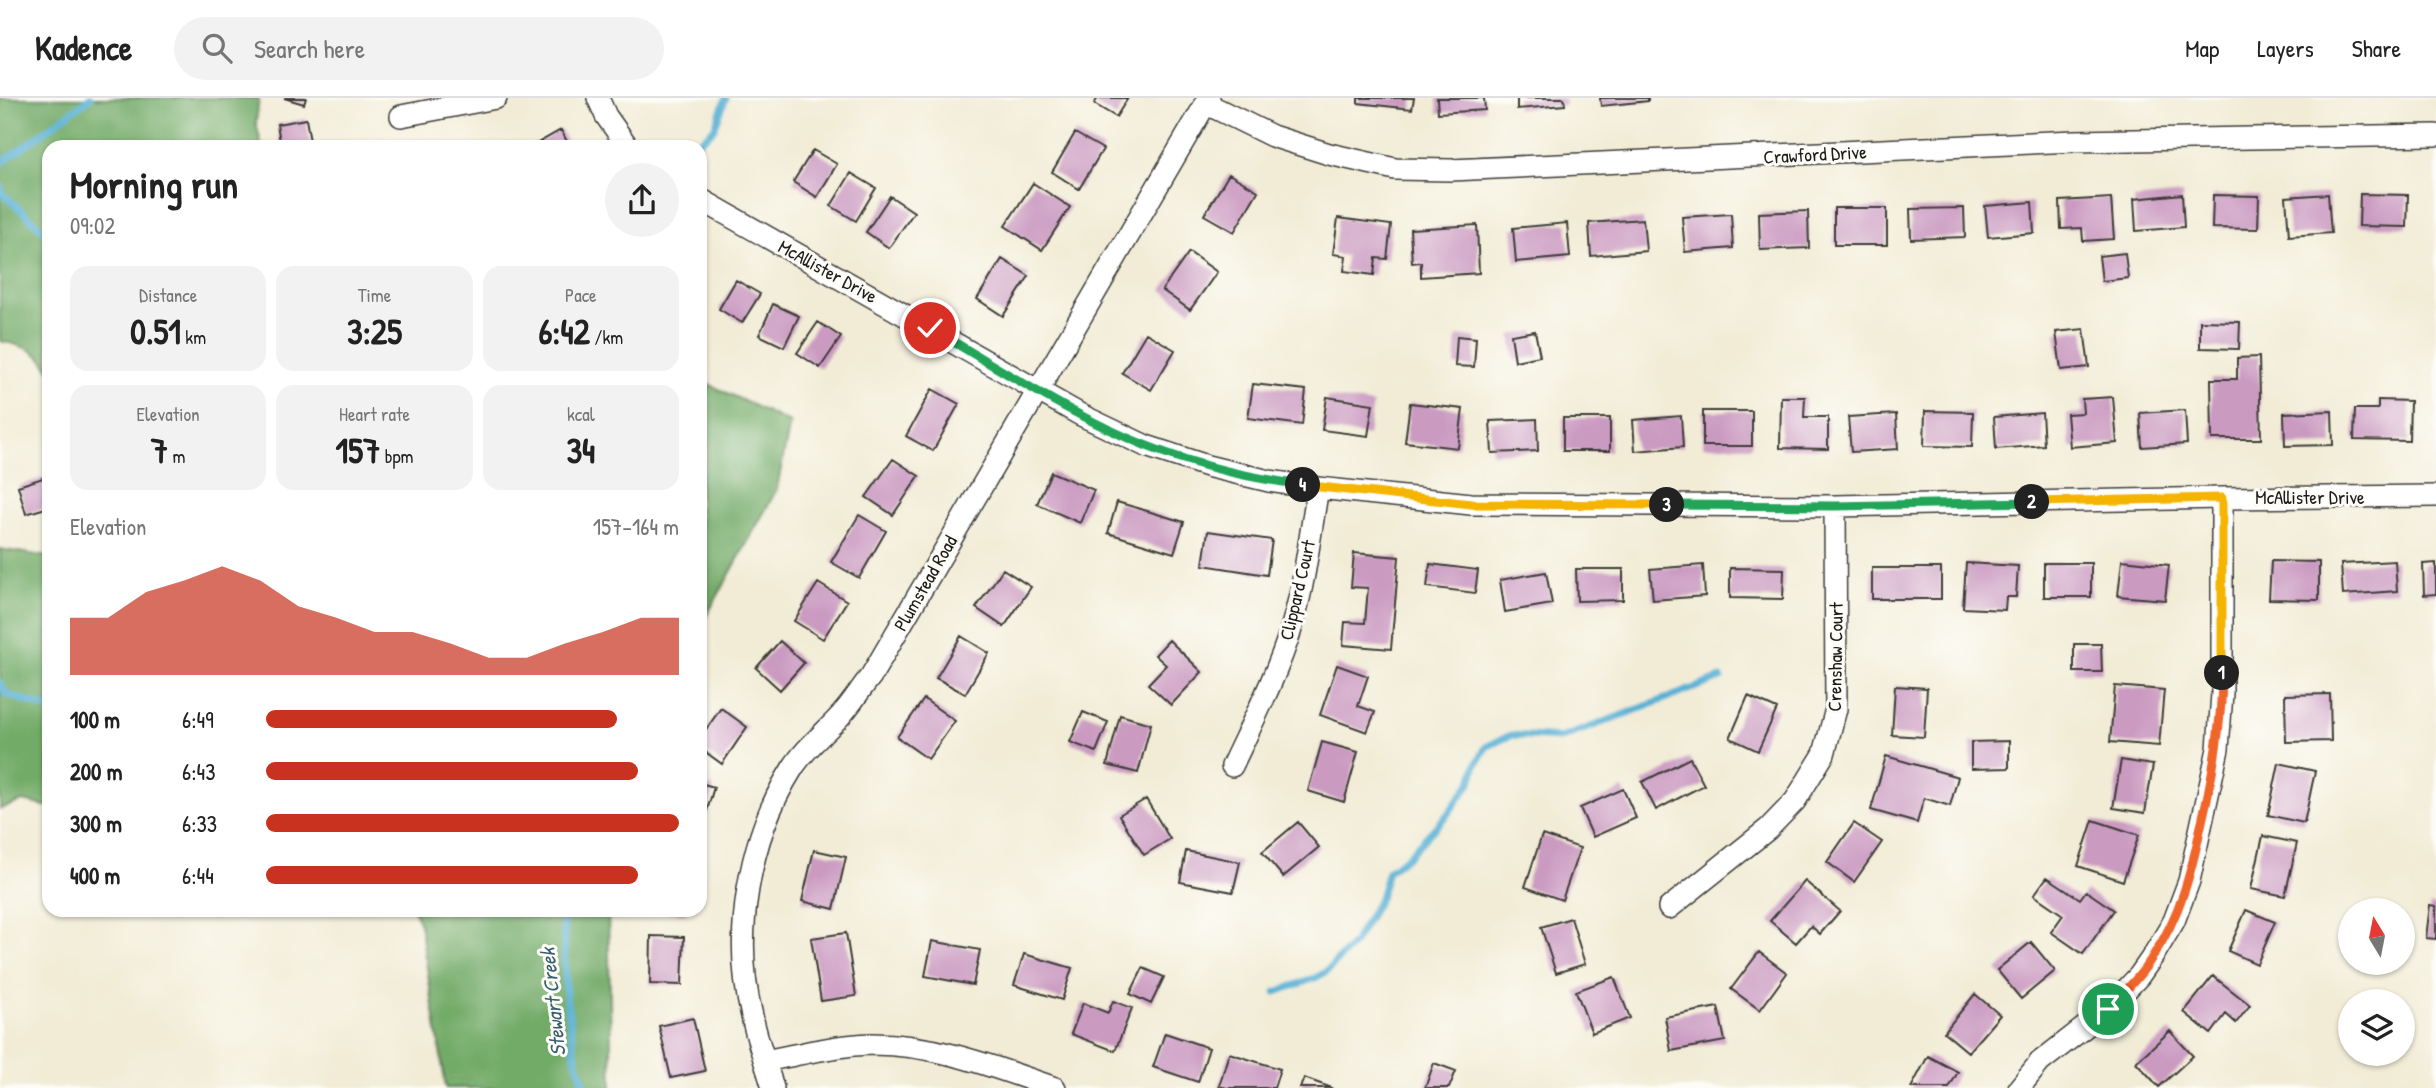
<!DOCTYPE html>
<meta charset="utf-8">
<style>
body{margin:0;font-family:"Patrick Hand",sans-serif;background:#f2f2f2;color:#222;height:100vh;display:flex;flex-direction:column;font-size:26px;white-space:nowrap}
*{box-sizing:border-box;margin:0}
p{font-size:23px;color:#767676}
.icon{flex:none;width:38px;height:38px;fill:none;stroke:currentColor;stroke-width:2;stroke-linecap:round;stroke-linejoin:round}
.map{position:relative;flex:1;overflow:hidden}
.sheet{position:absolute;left:42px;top:42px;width:665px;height:777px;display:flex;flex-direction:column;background:#fff;border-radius:21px;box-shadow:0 2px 5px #0004}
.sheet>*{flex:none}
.needle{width:46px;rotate:350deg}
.buttons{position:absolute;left:2338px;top:800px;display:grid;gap:14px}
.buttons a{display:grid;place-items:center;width:77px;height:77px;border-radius:50%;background:#fff;box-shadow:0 2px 5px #0004;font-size:35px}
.pin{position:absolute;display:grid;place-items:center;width:60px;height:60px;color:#fff;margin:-30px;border:4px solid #fff;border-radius:50%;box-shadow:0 2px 7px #0007}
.km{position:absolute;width:35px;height:35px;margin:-18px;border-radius:50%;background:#222;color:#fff;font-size:19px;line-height:35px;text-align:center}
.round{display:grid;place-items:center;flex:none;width:74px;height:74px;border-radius:37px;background:#f2f2f2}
.summary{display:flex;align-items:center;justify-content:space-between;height:119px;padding:0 28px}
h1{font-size:38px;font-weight:700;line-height:52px}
.figures{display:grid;grid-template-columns:repeat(3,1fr);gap:10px;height:119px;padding:7px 28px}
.figures div{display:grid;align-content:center;border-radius:18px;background:#f2f2f2;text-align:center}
.figures b{font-size:35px;font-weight:700}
.figures small{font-size:19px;font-weight:400}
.figures p{font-size:19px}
.chart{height:196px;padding:14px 28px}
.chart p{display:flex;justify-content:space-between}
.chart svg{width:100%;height:126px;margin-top:7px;fill:#c8321e;opacity:.7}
ul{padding:0 28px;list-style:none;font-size:23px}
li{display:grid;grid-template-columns:112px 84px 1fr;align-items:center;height:52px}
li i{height:18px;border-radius:9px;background:#c8321e}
header{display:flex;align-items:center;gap:42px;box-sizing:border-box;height:98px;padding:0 35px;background:#fff;border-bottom:2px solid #e0e0e0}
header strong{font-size:33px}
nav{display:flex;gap:38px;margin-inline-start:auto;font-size:24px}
.search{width:490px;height:63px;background:#f2f2f2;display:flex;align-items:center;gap:18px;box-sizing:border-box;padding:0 24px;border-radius:38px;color:#767676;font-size:26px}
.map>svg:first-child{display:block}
.forest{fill:#72aa67;stroke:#476342;stroke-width:2}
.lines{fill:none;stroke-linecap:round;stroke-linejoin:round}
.stream{stroke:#59b1d6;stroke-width:7}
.building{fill:#ca9ac1}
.street-casing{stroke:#3c3b38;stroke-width:24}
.street{stroke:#fff;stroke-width:21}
.split-1-casing{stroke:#fff;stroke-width:14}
.split-2-casing{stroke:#fff;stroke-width:14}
.split-3-casing{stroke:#fff;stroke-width:14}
.split-4-casing{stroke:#fff;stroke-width:14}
.split-5-casing{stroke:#fff;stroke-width:14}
.split-1{stroke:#f0652b;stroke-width:9}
.split-2{stroke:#f5b400;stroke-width:9}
.split-3{stroke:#22a559;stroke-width:9}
.split-4{stroke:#f5b400;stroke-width:9}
.split-5{stroke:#22a559;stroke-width:9}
.labels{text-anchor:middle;stroke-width:6;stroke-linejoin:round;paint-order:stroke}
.street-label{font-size:19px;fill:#1c1c1c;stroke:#fdfcf7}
.water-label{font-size:21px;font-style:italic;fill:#375f70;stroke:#fdfcf7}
</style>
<header>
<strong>Kadence</strong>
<div class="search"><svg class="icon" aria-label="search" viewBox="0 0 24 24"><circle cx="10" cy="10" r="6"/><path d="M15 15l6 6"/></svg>Search here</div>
<nav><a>Map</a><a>Layers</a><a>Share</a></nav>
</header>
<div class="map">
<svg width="2436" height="990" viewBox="0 0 2436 990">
<rect width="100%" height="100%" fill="#fdfcf7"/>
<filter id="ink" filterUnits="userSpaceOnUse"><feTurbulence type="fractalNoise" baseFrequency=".0143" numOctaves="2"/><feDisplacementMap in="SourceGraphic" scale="14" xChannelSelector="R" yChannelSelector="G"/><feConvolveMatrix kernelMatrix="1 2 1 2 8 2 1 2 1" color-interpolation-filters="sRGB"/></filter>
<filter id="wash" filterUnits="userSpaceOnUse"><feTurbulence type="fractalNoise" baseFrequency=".00686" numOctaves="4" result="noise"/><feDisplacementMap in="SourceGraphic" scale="28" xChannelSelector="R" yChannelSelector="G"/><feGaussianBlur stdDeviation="1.57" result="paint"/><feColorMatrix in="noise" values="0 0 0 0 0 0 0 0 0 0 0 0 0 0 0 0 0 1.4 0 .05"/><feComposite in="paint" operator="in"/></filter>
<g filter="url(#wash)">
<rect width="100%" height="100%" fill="#f2ecd6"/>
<path class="forest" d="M 0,0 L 259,0 L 256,25 L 262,49 L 49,49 L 49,272 C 42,253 18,246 0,243 Z
M 700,282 L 790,325 L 777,391 L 700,530 Z
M 0,451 L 49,459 L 49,709 L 23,703 L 0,711 Z
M 414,812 L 608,812 L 612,990 L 446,990 L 420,826 Z"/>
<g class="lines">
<path class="stream" d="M 693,49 L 714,31 L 726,0
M 0,66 L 90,0
M 0,88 L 3,96 L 43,132 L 49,141
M 0,585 L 6,596 L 49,611
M 563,812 L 566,898 L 576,962 L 586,990
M 1276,894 L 1315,880 L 1326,874 L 1354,845 L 1380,800 L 1388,773 L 1407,759 L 1447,717 L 1471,684 L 1476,667 L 1486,649 L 1511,637 L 1561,640 L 1721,580"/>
</g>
<g id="blocks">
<path class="building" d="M 284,0 L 306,0 L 304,6 Z
M 1098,0 L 1128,0 L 1116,19 L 1094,6 Z
M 1358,0 L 1414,0 L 1412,11 L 1358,5 Z
M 1437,0 L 1484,0 L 1485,12 L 1438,15 Z
M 1517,0 L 1564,0 L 1565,7 L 1517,11 Z
M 1600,0 L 1648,0 L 1648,3 L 1601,8 Z
M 306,21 L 311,49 L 281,49 L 277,26 Z
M 561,32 L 570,49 L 531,49 Z
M 1075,35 L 1103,51 L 1079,91 L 1052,74 Z
M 813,52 L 837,66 L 817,99 L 793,84 Z
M 851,75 L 876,90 L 856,123 L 831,108 Z
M 1229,76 L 1258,93 L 1234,134 L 1204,117 Z
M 1033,85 L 1070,109 L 1042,152 L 1005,128 Z
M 2182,96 L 2184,129 L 2136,133 L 2134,101 Z
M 2328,96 L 2331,135 L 2289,138 L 2286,99 Z
M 2360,96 L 2408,97 L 2407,129 L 2359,128 Z
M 2213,97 L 2259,98 L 2258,131 L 2212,130 Z
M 890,98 L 914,114 L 889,150 L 866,134 Z
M 2111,100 L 2114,141 L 2083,143 L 2082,130 L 2061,131 L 2060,103 Z
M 2032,104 L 2034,135 L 1988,139 L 1985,108 Z
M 1834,110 L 1887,110 L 1887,147 L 1834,147 Z
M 1964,110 L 1965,139 L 1911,141 L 1910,111 Z
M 1808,113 L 1809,150 L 1760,152 L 1759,115 Z
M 1731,116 L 1733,150 L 1685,154 L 1682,119 Z
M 1338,120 L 1391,127 L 1387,161 L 1376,160 L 1374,177 L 1344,173 L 1346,158 L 1333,156 Z
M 1643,121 L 1646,153 L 1591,158 L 1589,125 Z
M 1567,125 L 1570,159 L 1516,164 L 1513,130 Z
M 1477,127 L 1479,175 L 1421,179 L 1421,164 L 1412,165 L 1410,131 Z
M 1189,154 L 1217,174 L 1190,212 L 1162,192 Z
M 2125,155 L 2128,180 L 2102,183 L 2099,158 Z
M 1002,161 L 1029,178 L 1003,218 L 977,201 Z
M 736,182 L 760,196 L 742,225 L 719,211 Z
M 773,206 L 799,218 L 784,249 L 759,237 Z
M 2200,223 L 2240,224 L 2239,251 L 2200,250 Z
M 818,224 L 841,239 L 820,270 L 797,255 Z
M 2084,231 L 2089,269 L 2061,272 L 2056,234 Z
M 1535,233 L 1540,258 L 1515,263 L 1511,237 Z
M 1146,235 L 1175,252 L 1151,292 L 1122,275 Z
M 1457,238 L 1476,240 L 1474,269 L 1455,268 Z
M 2259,259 L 2261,341 L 2212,341 L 2211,281 L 2237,281 L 2237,260 Z
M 1253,286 L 1306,292 L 1302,327 L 1248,320 Z
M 932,291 L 959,306 L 933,353 L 906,338 Z
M 1327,299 L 1373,306 L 1368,338 L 1322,332 Z
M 1781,299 L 1805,299 L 1804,319 L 1828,319 L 1828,351 L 1780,350 Z
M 2113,299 L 2117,345 L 2070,349 L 2067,316 L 2083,315 L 2082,301 Z
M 2378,302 L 2410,303 L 2409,343 L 2354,342 L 2355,311 L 2378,311 Z
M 1410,305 L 1463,311 L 1458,350 L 1405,344 Z
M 2185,312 L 2187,346 L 2142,349 L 2140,315 Z
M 1703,313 L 1752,313 L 1752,348 L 1703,348 Z
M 1925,313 L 1973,314 L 1972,349 L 1924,348 Z
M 2332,313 L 2333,347 L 2285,348 L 2284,315 Z
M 2042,315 L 2044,347 L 1996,351 L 1994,319 Z
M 1896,316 L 1898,351 L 1851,354 L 1848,319 Z
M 1681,318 L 1683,349 L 1635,353 L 1633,322 Z
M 1563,320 L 1610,320 L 1610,353 L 1563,353 Z
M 1537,321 L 1538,353 L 1492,355 L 1490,323 Z
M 893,361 L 919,378 L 893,417 L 866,399 Z
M 1051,374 L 1094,392 L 1080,425 L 1037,406 Z
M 49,378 L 49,409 L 26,416 L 18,388 Z
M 1117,404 L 1184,424 L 1174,455 L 1108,435 Z
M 859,417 L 886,433 L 859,480 L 831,464 Z
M 1208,433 L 1272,442 L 1267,477 L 1203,467 Z
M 1354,455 L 1399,459 L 1391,551 L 1343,547 L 1345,524 L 1365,525 L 1368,490 L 1351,489 Z
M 2122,462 L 2169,467 L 2165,502 L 2118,498 Z
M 2271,463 L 2319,464 L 2319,502 L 2269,501 Z
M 2395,463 L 2397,493 L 2343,497 L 2341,466 Z
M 1966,465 L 2018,468 L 2016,499 L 2006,499 L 2005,512 L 1963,510 Z
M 2044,465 L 2091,465 L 2091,499 L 2044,499 Z
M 2436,465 L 2436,496 L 2424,497 L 2423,466 Z
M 1430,466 L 1478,472 L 1475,495 L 1427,489 Z
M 1703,467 L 1705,498 L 1653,502 L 1650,471 Z
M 1730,470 L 1784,471 L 1783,501 L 1730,500 Z
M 1872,470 L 1941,470 L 1941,501 L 1872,501 Z
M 1003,471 L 1031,489 L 1004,529 L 976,510 Z
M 1576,471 L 1623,471 L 1623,502 L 1577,503 Z
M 1546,474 L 1552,506 L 1505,514 L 1500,482 Z
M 818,485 L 847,503 L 823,541 L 794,523 Z
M 961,538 L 989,555 L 965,596 L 936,580 Z
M 1169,542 L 1202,574 L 1171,607 L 1148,586 L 1166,567 L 1155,557 Z
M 780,543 L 804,565 L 780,592 L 756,570 Z
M 2074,546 L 2101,546 L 2102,574 L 2074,574 Z
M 1337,567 L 1368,578 L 1358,608 L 1375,614 L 1367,634 L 1320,617 Z
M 1895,588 L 1927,590 L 1924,639 L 1892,637 Z
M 2115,588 L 2164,592 L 2159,648 L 2110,644 Z
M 2330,596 L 2331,643 L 2286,644 L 2285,597 Z
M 1748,598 L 1777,611 L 1758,653 L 1730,640 Z
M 924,601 L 955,623 L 928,661 L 897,639 Z
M 721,610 L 747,629 L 722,666 L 700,650 L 700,640 Z
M 1083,614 L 1108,624 L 1096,654 L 1070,644 Z
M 1120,617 L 1151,626 L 1138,675 L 1107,667 Z
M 2009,643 L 2009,670 L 1971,671 L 1971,644 Z
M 1322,644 L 1358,654 L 1344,704 L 1308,693 Z
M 1886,658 L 1958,679 L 1950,708 L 1924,700 L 1917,725 L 1871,712 Z
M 1690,660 L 1704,687 L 1656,712 L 1642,684 Z
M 2121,662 L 2153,667 L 2145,715 L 2113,710 Z
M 2279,665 L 2315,673 L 2304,725 L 2268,717 Z
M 700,685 L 714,689 L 701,733 L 700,733 Z
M 1623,691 L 1636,720 L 1593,739 L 1580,710 Z
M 1146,701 L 1170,741 L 1144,757 L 1119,717 Z
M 2093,722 L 2139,737 L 2123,783 L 2078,768 Z
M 1298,724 L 1319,749 L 1283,779 L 1262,754 Z
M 1854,725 L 1882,744 L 1854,784 L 1827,764 Z
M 1542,737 L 1580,750 L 1562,802 L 1525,789 Z
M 2263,738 L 2297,745 L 2285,798 L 2251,791 Z
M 814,752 L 846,759 L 834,811 L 802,803 Z
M 1186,753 L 1240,764 L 1233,794 L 1180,784 Z
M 2047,779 L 2080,801 L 2086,793 L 2114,812 L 2083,856 L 2051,834 L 2063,817 L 2034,797 Z
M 1805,783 L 1840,813 L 1820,836 L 1811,828 L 1796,845 L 1770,823 Z
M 2430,807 L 2436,808 L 2436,841 L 2426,840 Z
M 663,812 L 687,812 L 686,816 L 663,814 Z
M 2246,812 L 2275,824 L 2257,866 L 2228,853 Z
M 1571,820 L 1585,866 L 1556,875 L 1541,829 Z
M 846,835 L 856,898 L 821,903 L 811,840 Z
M 651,838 L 684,839 L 682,887 L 650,886 Z
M 932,843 L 980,852 L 973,887 L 925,878 Z
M 2031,844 L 2055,873 L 2021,901 L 1997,872 Z
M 1759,854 L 1787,875 L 1760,912 L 1731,891 Z
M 1024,856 L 1072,870 L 1062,902 L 1014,887 Z
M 1143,870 L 1164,879 L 1151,906 L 1130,896 Z
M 2213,878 L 2250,907 L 2236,925 L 2226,916 L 2211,936 L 2184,914 Z
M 1614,879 L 1630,920 L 1592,935 L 1576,893 Z
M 1975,896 L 2000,917 L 1968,954 L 1944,934 Z
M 1113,903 L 1132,910 L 1115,953 L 1071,936 L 1083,905 L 1108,915 Z
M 1718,909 L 1725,943 L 1671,953 L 1665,919 Z
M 693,920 L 705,973 L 671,980 L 659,928 Z
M 2170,933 L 2193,958 L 2159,989 L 2136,964 Z
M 1165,935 L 1209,950 L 1198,984 L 1153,969 Z
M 1229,955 L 1280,971 L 1274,990 L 1227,990 L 1219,988 Z
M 1928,958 L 1958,974 L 1949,990 L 1911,990 Z
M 1434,965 L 1456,973 L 1449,990 L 1425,990 Z
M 1304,980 L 1332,990 L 1300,990 Z"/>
</g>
</g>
<g filter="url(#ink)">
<use href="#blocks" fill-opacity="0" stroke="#3c3b38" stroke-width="2"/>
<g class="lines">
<g class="street-casing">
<path id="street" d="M 598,0 L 606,18 L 628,49
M 1205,5 L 1272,38 L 1329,56 L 1395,71 L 1451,72 L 2074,43 L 2436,37
M 401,18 L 496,0
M 700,101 L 1081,317 L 1146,348 L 1207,368 L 1269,383 L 1318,390 L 1471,406 L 1835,408 L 2222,400 L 2436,398
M 1232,668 C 1253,623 1277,577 1292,528 C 1305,484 1310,436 1318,390
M 1669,810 L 1768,731 L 1795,703 L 1824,656 L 1836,611 L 1835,408
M 765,963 C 800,956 836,947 872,946 C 937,946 994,969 1055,990
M 773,990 C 766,966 757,942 752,918 C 732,838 748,741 792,671 C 805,650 825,635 842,616 C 853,604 861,590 871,578 L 1209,0
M 2019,990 L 2040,964 L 2108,911 L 2139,878 L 2153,858 L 2174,823 L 2189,783 L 2218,651 L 2222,595 L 2222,400"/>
</g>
<use href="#street" class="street"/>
</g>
</g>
<g class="lines" filter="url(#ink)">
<g class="split-1-casing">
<path id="split-1" d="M 2108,911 C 2124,894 2141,878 2153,858 C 2180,818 2191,775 2201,728 C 2213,677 2222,627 2222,575"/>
</g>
<g class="split-2-casing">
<path id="split-2" d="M 2032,404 L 2222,400 L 2222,575"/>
</g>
<g class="split-3-casing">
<path id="split-3" d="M 1667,407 L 1835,408 L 2032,404"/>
</g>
<g class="split-4-casing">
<path id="split-4" d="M 1303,387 L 1471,406 L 1667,407"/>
</g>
<g class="split-5-casing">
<path id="split-5" d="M 930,230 C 1001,271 1071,318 1147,348 C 1197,368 1250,380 1303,387"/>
</g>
<use href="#split-1" class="split-1"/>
<use href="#split-2" class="split-2"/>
<use href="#split-3" class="split-3"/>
<use href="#split-4" class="split-4"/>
<use href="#split-5" class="split-5"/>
</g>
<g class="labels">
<g class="street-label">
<text transform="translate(1815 56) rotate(-3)" y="7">Crawford Drive</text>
<text transform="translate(828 173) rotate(29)" y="7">McAllister Drive</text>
<text x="2310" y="406">McAllister Drive</text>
<text transform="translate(925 485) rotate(-60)" y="7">Plumstead Road</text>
<text transform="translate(1297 492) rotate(-77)" y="7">Clippard Court</text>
<text transform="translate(1835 559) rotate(-89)" y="7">Crenshaw Court</text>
</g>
<g class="water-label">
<text transform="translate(553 904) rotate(-96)" y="7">Stewart Creek</text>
</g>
</g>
</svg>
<div class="buttons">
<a><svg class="needle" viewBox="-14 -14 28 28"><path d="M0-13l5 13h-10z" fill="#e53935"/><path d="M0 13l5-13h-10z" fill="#767676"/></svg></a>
<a><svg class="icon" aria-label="layers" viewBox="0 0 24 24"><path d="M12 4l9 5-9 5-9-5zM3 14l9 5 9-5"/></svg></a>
</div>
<div class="pin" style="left:2108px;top:911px;background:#1e9e55"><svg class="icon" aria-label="arrive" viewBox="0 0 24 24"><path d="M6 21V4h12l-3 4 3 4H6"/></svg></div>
<div class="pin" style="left:930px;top:230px;background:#d93025"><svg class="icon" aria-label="check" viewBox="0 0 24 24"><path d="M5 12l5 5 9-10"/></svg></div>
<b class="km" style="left:2222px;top:575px">1</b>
<b class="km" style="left:2032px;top:404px">2</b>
<b class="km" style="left:1667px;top:407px">3</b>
<b class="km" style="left:1303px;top:387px">4</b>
<section class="sheet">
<div class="summary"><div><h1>Morning run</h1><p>09:02</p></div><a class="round"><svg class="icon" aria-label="share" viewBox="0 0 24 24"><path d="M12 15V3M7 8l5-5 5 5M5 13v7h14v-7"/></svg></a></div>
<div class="figures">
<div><p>Distance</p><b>0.51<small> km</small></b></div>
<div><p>Time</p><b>3:25</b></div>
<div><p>Pace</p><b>6:42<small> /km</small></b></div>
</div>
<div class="figures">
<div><p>Elevation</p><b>7<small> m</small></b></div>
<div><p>Heart rate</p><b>157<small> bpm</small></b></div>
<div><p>kcal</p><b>34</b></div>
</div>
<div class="chart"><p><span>Elevation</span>157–164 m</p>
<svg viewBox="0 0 160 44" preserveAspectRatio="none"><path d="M0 44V24L10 24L20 15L30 11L40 6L50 11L60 20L70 24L80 29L90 29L100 33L110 38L120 38L130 33L140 29L150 24L160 24V44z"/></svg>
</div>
<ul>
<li><b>100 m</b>6:49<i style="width:85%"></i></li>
<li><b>200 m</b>6:43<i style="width:90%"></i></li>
<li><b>300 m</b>6:33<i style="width:100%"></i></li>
<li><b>400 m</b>6:44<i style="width:90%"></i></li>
</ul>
</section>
</div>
